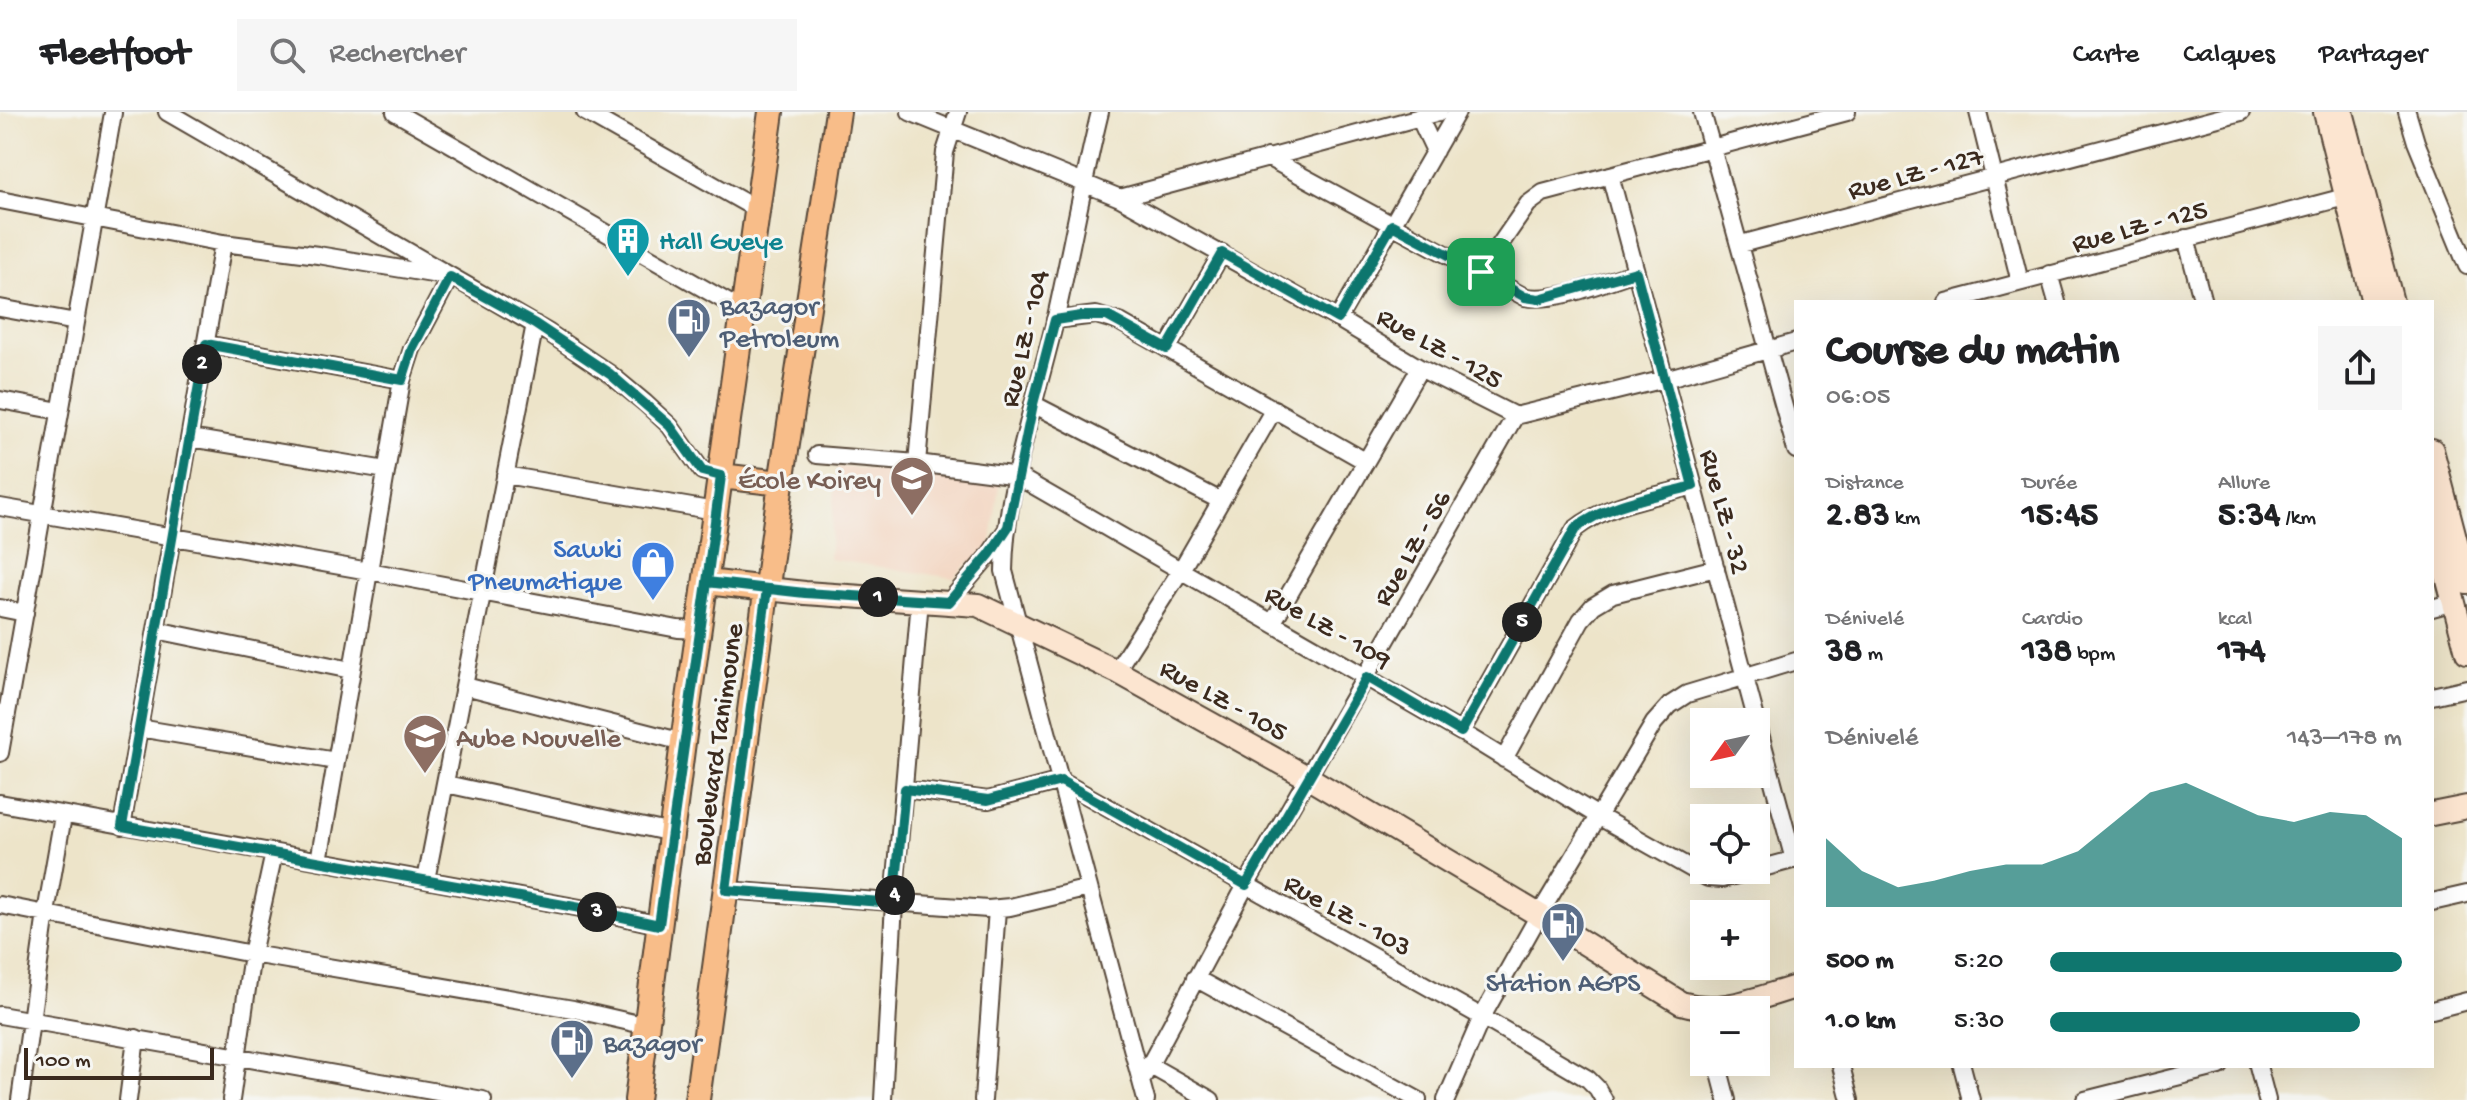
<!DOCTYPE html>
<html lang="fr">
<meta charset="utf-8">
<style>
body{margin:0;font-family:"Gochi Hand",sans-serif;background:#f6f6f6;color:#202124;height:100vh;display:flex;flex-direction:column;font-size:30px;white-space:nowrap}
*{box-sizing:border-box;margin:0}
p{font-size:26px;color:#757577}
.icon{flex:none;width:44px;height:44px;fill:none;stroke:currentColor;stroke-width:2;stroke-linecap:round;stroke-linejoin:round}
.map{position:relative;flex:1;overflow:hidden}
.sheet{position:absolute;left:1794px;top:188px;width:640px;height:768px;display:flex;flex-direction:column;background:#fff;border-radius:0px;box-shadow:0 8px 32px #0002}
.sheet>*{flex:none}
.needle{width:52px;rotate:237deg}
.controls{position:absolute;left:1690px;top:596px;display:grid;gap:16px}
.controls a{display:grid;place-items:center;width:80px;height:80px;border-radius:0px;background:#fff;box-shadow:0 8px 32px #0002;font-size:40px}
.scale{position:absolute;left:24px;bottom:20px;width:190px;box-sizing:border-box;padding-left:8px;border:4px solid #3b2a1e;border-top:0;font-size:22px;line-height:28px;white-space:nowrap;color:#3b2a1e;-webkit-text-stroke:6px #f6f6f2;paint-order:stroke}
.pin{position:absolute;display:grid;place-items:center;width:68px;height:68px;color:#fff;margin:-34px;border-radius:16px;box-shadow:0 4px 12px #0006}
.km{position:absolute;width:40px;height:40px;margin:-20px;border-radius:50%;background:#222;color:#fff;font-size:22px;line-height:40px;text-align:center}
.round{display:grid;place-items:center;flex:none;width:84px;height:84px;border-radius:0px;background:#f6f6f6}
.head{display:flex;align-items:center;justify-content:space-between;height:136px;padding:0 32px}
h1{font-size:44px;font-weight:700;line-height:60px}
.metrics{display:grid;grid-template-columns:repeat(3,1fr);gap:12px;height:136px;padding:8px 32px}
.metrics div{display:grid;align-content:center}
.metrics b{font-size:34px;font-weight:700}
.metrics small{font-size:22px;font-weight:400}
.metrics p{font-size:22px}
.chart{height:224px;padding:16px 32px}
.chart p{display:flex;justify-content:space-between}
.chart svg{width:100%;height:144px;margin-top:8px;fill:#0f766e;opacity:.7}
ul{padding:0 32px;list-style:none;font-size:26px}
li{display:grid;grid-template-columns:128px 96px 1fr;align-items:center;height:60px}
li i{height:20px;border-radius:10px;background:#0f766e}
header{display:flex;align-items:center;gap:48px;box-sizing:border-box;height:112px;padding:0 40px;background:#fff;border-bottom:2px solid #e0e0e0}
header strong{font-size:38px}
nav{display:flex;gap:44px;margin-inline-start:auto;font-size:28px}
.search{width:560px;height:72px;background:#f6f6f6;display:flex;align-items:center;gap:20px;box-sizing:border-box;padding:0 28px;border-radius:0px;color:#757577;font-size:30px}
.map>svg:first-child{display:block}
.built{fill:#f3d4bf}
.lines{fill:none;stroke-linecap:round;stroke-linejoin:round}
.minor-casing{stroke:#564638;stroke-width:20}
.secondary-casing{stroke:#564638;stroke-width:26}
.primary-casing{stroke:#564638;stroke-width:28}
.minor{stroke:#fff;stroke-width:16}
.secondary{stroke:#fce5d0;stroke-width:22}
.primary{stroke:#f8bd89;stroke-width:24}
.route-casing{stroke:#fff;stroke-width:16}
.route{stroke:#0f766e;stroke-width:10}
.labels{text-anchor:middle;stroke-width:6;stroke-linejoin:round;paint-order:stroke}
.street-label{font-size:28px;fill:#3b2a1e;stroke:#f6f6f2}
.culture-label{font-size:28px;fill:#0d838f;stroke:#f6f6f2;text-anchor:start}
.service-label{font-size:28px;fill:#4e5e75;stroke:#f6f6f2;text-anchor:start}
.education-label{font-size:28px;fill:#785e54;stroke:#f6f6f2;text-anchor:end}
.shop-label{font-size:28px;fill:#366cbe;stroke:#f6f6f2;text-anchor:end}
</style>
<header>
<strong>Fleetfoot</strong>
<div class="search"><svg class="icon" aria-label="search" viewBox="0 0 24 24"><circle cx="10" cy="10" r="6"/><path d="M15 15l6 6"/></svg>Rechercher</div>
<nav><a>Carte</a><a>Calques</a><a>Partager</a></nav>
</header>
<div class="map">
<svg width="2467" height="988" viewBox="0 0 2467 988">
<rect width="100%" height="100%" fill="#f6f6f2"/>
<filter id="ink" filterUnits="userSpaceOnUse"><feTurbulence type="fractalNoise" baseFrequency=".0125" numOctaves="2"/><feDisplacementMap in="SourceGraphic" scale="16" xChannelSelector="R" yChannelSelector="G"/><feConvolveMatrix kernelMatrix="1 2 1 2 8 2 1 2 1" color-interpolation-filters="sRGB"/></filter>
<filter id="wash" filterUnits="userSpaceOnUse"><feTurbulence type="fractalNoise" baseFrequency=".006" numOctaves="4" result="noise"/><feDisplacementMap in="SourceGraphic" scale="32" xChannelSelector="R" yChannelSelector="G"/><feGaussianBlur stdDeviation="1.8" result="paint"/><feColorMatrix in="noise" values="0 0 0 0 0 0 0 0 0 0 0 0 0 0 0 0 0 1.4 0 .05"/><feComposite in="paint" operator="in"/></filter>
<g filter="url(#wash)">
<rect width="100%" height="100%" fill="#ede4c9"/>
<path class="built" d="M 837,355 L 1000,366 L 990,435 L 975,453 L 970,449 L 954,466 L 829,447 Z"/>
</g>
<g filter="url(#ink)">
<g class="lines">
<g class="minor-casing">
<path id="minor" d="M 167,0 L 549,221 L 610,262 L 645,291 L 670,314 L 702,359 L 721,364
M 395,0 L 743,199
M 585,0 L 756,97
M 910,0 L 1120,86 L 1338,207 L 1420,256 L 1515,304 L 1665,267 L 1796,230
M 1100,0 C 1083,69 1071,139 1055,209 C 1036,289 1005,376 1004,459 L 1146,988
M 1702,0 L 1796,338
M 1978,0 L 2020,170
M 2407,0 L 2416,30 L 2467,154
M 1419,5 L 1435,39
M 1267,45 L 1525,185 C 1561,190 1602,170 1636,160
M 1610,63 L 1794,748
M 1120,86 L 1439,0
M 0,88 L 223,131 L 318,143 L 450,165 L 412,237 L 402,268 L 319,749
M 2186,126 L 2203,190
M 1741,132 L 2241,0
M 1481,160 L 1528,92 L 1543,81 L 1847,0
M 2049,162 L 2057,190
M 1946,190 L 2345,85
M 0,196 L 76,210
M 1338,207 L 1457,0
M 1055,208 L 1096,203 L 1120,210 L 1365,349
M 206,232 L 402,268
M 1167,237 L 1222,141
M 0,288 L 60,299
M 1033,292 L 1221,389
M 190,326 L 386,358
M 817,343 L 917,351 L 1011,363 L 1024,368 L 1461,620 L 1598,704 L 1708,766 L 1722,767 L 1796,747
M 917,351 L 945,40 L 958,0
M 505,363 L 715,399
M 0,395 L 369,459 L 678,517 L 700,518
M 949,490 L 990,442 L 1005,420
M 0,496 L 25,501
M 2432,496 L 2454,490
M 1273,510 L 1420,256
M 156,518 L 351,558
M 1116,559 L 1181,458 L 1274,297
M 465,574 L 683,630
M 2432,584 L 2467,576
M 139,616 L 336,649
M 1461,620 L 1575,417 C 1608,391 1654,385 1693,374
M 0,641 L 113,1
M 1504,647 L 1581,508 L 1593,494 L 1613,482 L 1716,456
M 1061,669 L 1482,905 L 1588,967 L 1597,976 L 1604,988
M 446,672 L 672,721
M 905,677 L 988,688 L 1061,669
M 0,691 L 586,797 L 659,813
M 122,714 L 223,131
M 426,768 L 535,212
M 726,778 L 988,797 L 1010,795 L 1089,776
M 2432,790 L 2467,782
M 0,793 L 252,842 L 573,897 L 647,914
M 1195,866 L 1418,988
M 2432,898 L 2467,889
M 0,903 L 483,988
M 1717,950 L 1727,988
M 1149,953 L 1211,988
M 1841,954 L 1850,988
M 1962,954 L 1971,988
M 2258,954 L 2267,988
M 1141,969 L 1246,773 L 1515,304
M 20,988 L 46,801 L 63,704
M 128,988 L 136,926
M 231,988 L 252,842 L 274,741
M 883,988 L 894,791 L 920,488
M 983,988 L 997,797
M 1446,988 L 1482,905 L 1539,803 L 1654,611 L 1670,593 L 1687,582 L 1796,549
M 2085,988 L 2220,954"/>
</g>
<g class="secondary-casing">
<path id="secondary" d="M 2325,0 L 2373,190
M 2342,0 L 2392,190
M 2432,338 L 2467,471
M 2432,408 L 2467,540
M 767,477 L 805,481 L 978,493 L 1116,559 L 1307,665 L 1539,803 L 1681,891 C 1722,903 1756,886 1796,875
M 2432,702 L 2467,695"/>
</g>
<g class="primary-casing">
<path id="primary" d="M 721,364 L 781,371
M 707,470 L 767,477
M 637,988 L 683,630 L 771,0
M 697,988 L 781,371 L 838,0"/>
</g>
<use href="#minor" class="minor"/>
<use href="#secondary" class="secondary"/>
<use href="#primary" class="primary"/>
</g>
</g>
<g class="lines" filter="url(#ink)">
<g class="route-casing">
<path id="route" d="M 1481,160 L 1392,113 L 1338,207 L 1222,141 L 1167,237 L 1107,204 L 1081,204 L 1055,208 L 1033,292 L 1008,415 L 990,442 L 949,490 L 805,481 L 707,470 L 721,364 L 702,359 L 670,314 L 610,262 L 535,212 L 450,165 L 412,237 L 402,268 L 206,232 L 122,714 L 586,797 L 659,813 L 707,470 L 767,477 L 726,778 L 894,791 L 905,677 L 988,688 L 1061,669 L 1246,773 L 1367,565 L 1461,620 L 1575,417 C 1608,391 1654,385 1693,374 L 1636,160 L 1539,187 L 1525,185 L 1481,160"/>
</g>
<use href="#route" class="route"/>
</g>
<defs>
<g id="building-pin" transform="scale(2.3)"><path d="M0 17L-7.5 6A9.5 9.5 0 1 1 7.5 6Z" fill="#0f9aa8" stroke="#f6f6f2"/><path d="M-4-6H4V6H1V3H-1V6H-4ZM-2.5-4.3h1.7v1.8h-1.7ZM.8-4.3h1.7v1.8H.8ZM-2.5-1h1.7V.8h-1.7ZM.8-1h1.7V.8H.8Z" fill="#fff"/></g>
<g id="fuel-pin" transform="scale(2.3)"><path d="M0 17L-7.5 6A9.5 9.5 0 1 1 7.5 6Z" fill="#5c6f8a" stroke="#f6f6f2"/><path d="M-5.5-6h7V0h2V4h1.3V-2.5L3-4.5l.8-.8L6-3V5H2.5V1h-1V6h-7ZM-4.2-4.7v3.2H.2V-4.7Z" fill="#fff"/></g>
<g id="school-pin" transform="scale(2.3)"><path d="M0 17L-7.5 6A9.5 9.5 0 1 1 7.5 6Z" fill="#8d6e63" stroke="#f6f6f2"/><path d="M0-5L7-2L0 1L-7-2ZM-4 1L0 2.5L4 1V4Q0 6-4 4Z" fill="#fff"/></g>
<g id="shop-pin" transform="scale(2.3)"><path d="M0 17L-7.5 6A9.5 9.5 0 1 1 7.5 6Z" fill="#3f7fe0" stroke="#f6f6f2"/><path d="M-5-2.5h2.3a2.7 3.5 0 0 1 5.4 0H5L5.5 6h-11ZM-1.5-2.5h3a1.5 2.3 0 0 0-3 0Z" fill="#fff"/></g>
</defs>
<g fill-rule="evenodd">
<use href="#building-pin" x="628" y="127"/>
<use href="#fuel-pin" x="689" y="208"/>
<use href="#school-pin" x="912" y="366"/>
<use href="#shop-pin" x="653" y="451"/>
<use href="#school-pin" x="425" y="624"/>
<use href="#fuel-pin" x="1563" y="812"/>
<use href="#fuel-pin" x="572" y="929"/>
</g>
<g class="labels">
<g class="street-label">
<text transform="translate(1915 59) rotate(-15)" y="10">Rue LZ - 127</text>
<text transform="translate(2139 112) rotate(-15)" y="10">Rue LZ - 125</text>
<text transform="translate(1022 226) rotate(-77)" y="10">Rue LZ - 104</text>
<text transform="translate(1441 234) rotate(29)" y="10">Rue LZ - 125</text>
<text transform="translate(1727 399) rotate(75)" y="10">Rue LZ - 32</text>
<text transform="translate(1410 435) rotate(-60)" y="10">Rue LZ - 56</text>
<text transform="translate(1329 513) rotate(30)" y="10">Rue LZ - 109</text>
<text transform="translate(1225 586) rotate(29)" y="10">Rue LZ - 105</text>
<text transform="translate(715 632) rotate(-82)" y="10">Boulevard Tanimoune</text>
<text transform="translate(1349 801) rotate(29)" y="10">Rue LZ - 103</text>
</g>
<g class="culture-label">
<text x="659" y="137">Hall Gueye</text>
</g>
<g class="service-label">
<text x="720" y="202">Bazagor<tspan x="720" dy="32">Petroleum</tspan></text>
<text x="1563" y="879" text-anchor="middle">Station AGPS</text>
<text x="603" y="939">Bazagor</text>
</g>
<g class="education-label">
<text x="881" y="376">École Koirey</text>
<text x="456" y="634" text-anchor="start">Aube Nouvelle</text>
</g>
<g class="shop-label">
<text x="622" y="445">Sawki<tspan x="622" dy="32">Pneumatique</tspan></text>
</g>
</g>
</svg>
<div class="controls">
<a><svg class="needle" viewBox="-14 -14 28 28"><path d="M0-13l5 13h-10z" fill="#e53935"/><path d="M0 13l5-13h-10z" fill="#757577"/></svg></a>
<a><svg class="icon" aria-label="locate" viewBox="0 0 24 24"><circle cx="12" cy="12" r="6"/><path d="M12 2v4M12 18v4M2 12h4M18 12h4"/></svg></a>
<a>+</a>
<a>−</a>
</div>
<div class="scale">100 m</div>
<div class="pin" style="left:1481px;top:160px;background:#1e9e55"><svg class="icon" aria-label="arrive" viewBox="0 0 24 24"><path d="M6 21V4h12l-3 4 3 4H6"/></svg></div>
<b class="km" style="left:878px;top:485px">1</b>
<b class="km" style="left:202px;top:252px">2</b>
<b class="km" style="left:597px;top:800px">3</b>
<b class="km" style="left:895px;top:783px">4</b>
<b class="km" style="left:1522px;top:510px">5</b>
<section class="sheet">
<div class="head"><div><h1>Course du matin</h1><p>06:05</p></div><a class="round"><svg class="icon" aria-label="share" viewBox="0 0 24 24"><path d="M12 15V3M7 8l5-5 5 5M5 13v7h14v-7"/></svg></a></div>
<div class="metrics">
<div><p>Distance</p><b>2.83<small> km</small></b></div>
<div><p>Durée</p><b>15:45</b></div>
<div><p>Allure</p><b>5:34<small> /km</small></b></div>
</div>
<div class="metrics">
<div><p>Dénivelé</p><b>38<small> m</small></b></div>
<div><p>Cardio</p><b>138<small> bpm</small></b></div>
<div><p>kcal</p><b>174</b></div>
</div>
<div class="chart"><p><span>Dénivelé</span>143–178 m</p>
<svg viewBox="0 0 160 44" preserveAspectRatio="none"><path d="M0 44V23L10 33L20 38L30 36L40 33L50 31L60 31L70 27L80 18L90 9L100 6L110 11L120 16L130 18L140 15L150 16L160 23V44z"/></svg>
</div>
<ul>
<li><b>500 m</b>5:20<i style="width:100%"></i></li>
<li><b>1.0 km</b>5:30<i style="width:88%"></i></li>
</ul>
</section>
</div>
